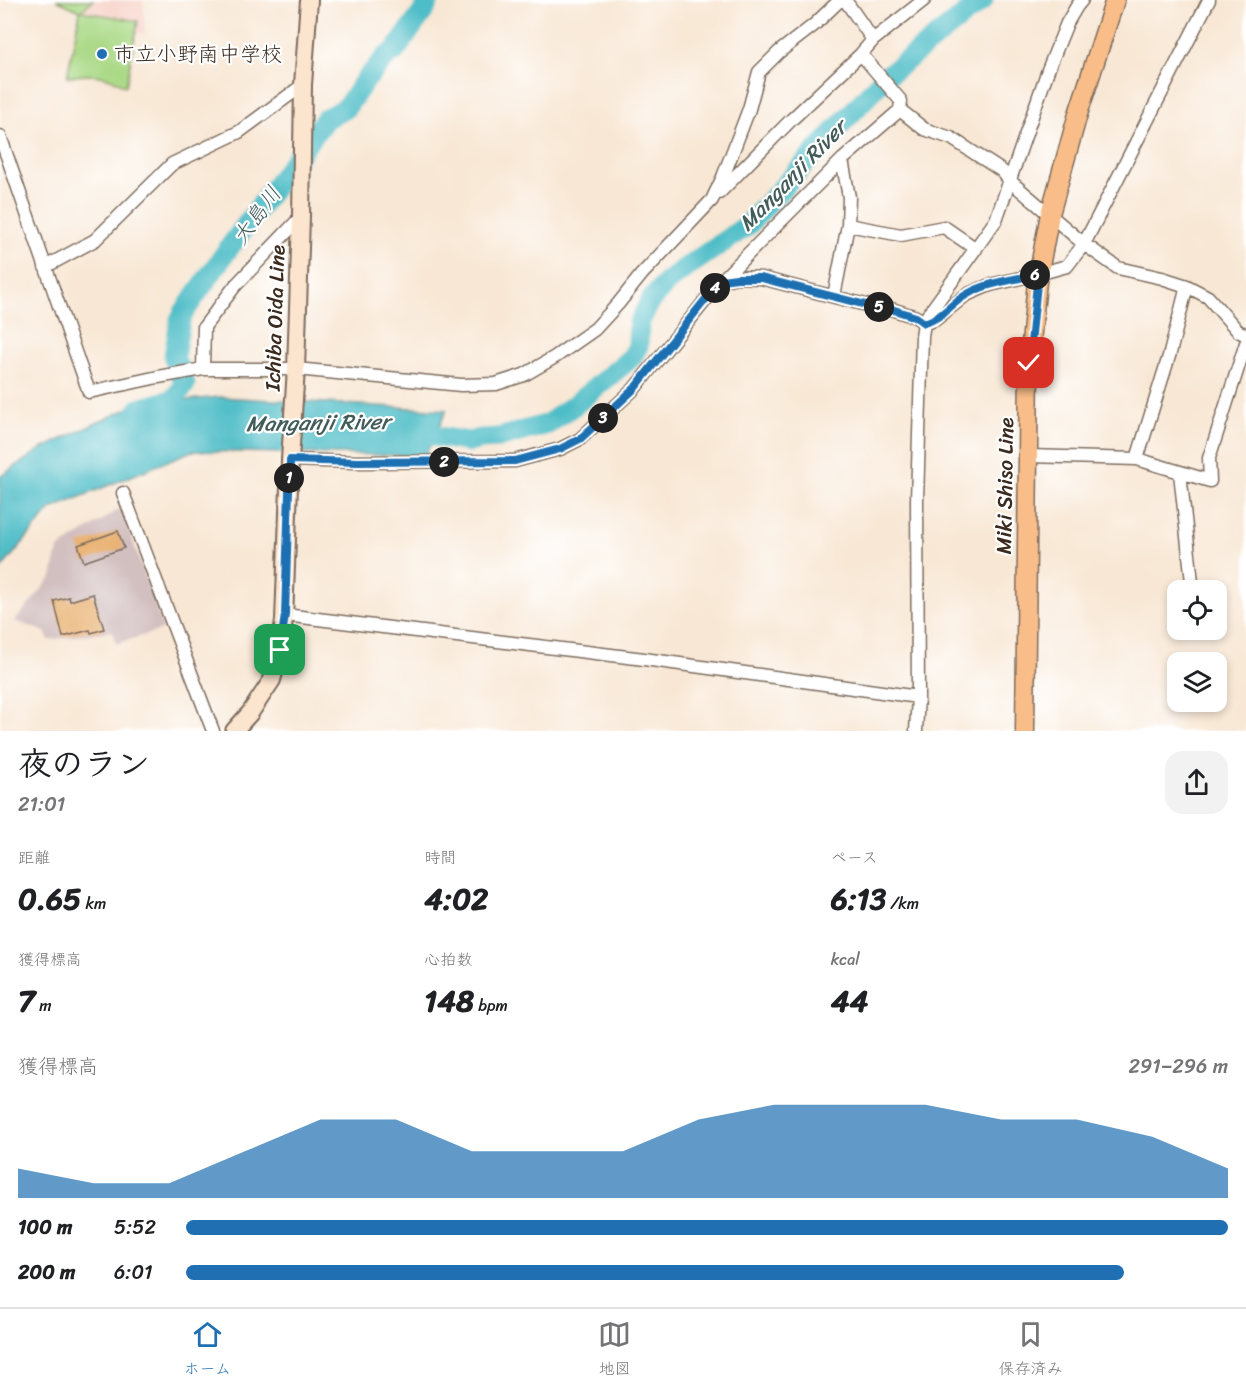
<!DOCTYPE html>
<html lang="ja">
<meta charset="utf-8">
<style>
body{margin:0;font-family:Sriracha,"Klee One",sans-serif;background:#f2f2f2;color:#202124;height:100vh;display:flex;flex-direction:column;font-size:22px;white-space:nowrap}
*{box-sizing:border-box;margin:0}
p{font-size:20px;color:#757577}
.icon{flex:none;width:33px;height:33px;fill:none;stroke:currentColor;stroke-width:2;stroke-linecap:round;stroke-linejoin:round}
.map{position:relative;height:731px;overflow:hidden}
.side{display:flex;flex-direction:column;background:#fff;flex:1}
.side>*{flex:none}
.buttons{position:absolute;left:1167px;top:580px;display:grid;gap:12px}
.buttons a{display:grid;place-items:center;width:60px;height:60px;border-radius:12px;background:#fff;box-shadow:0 3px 9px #0003;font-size:30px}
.pin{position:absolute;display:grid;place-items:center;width:51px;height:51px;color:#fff;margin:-26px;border-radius:12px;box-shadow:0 3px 9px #0006}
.km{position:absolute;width:30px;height:30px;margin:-15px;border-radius:50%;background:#222;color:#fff;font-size:16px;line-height:30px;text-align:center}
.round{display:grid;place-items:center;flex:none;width:63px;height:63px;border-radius:18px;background:#f2f2f2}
.headline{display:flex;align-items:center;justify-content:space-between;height:102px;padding:0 18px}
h1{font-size:33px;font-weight:700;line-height:45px}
.metrics{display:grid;grid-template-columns:repeat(3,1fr);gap:9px;height:102px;padding:6px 18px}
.metrics div{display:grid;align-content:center}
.metrics b{font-size:30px;font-weight:700}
.metrics small{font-size:16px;font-weight:400}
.metrics p{font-size:16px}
.chart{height:168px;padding:12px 18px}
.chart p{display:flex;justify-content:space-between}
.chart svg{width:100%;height:108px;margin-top:6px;fill:#1f6fb2;opacity:.7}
ul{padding:0 18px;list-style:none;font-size:20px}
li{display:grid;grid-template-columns:96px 72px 1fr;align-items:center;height:45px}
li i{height:15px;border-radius:8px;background:#1f6fb2}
.menu{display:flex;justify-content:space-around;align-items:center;height:84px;border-top:2px solid #e0e0e0;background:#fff;font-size:16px;color:#757577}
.menu a{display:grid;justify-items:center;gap:3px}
.menu .active{color:#1f6fb2}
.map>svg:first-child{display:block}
.built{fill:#f7d1c7}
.industrial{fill:#d2bfc0}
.green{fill:#aad986;stroke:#728252;stroke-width:1.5}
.water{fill:#4fbdc7;stroke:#457472;stroke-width:1.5}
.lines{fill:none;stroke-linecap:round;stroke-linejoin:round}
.river{stroke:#4fbdc7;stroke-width:21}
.building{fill:#e9b06f}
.street-casing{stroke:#7d6c5e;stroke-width:15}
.secondary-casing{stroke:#7d6c5e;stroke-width:20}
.primary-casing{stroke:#7d6c5e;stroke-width:21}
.street{stroke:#fff;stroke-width:12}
.secondary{stroke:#fce5cf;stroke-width:16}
.primary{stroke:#f8bd88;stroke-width:18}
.route-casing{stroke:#fff;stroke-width:12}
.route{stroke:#1f6fb2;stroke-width:8}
.poi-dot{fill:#1f6fb2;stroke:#fff;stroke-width:2}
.labels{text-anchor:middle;stroke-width:4.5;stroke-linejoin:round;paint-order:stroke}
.poi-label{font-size:21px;fill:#3b2a1e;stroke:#fff;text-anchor:start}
.street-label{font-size:21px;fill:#3b2a1e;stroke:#fff}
.water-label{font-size:22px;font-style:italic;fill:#425d59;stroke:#fff}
</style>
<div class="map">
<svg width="1246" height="731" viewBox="0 0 1246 731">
<rect width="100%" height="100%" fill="#fff"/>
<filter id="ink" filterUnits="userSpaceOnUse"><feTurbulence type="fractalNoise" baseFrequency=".0167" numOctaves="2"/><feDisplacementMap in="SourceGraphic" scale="12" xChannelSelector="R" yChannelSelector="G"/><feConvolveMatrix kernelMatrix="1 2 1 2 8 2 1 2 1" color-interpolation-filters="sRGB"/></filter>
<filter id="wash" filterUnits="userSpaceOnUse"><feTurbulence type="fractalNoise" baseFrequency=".008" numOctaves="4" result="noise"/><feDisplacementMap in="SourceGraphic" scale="24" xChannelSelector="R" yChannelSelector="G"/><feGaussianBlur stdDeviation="1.35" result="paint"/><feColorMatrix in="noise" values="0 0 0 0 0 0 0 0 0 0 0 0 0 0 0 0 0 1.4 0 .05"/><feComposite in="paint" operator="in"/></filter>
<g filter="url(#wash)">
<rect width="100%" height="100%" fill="#f8e7d4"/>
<path class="built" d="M 35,0 L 143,0 L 145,34 L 136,32 L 126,86 L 108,77 L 91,74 L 67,77 L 80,11 L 57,1 Z"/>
<path class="industrial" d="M 121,508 L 164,629 L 116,644 L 112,631 L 49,640 L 45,632 L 15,621 L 52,577 L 58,549 Z"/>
<path class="green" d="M 56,0 L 93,0 L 81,11 L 138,21 L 126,86 C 103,74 93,73 67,77 L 80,11 Z"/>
<path class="water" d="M 220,397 L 447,410 L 425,456 L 192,451 L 51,509 L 0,570 L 0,477 L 41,449 L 135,405 Z"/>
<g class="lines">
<path class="river" d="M 137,412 L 139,409 L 174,399 L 185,384 L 174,357 L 180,320 L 184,312 L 226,252 L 326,118 L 345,109 L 364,82 L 386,57 L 395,51 L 425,9 L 429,0
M 408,423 L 429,435 L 469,442 L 481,439 L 498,438 L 548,424 L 577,403 L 632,357 L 638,346 L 639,323 L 651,300 L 666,283 L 681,271 L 748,225 L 884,78 L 983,0"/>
</g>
<g id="blocks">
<path class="building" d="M 118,531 L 124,548 L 84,562 L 78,545 Z
M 93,594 L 104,629 L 91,633 L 90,630 L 63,637 L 54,601 L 69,597 L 70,601 Z"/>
</g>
</g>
<g filter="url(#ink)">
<use href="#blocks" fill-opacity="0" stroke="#7d6c5e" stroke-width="1.5"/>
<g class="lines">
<g class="street-casing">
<path id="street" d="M 845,0 L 873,40
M 861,54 L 901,101 L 900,110 L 924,129 L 951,138 L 1002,171 L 1010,181 L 1084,244 L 1118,268 L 1162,278 L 1187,286 L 1208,297 L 1238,331 L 1246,335
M 0,136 L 89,392 L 158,377 L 203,369 L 296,369 L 461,385 L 496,384 L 524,375 L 555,357 L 595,329 L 618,304 L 642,274 L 712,200 L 723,177 L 749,109 L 759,72 L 779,52 L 814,25 L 840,0
M 719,193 L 790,121 L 861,54 L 873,40 L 924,0
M 848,225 L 901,235 L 944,227 L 976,249
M 45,267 L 95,240 L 172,164 L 239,132 L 303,85
M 721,281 L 737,277 L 761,278 L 866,305 L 888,308 L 916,317 L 924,323 L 935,320 L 966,295 L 990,285 L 1038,274 L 1067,266 L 1084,244 L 1209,0
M 834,296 L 848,225 L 849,197 L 842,160
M 203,369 L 204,327 L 235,286 L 301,217
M 1028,456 L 1137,459 L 1210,481 L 1209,458 L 1246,343
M 1137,459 L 1170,353 L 1187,286
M 290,460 L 357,462 L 515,461 L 560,449 L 580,439 L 634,389 L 721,281 L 842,160 L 900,110
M 1180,473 L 1193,591
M 123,493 L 213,731
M 285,615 L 644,659 L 918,697
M 916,731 L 918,697 L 917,500 L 922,336 L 924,323 L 928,315 L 996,220 L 1048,70 L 1067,23 L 1077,6 L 1082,0"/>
</g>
<g class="secondary-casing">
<path id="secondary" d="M 234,731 L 250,713 L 272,680 L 280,650 L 284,620 L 290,460 L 296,369 L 301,217 L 303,85 L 309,0"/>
</g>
<g class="primary-casing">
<path id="primary" d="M 1025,731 L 1029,363 L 1037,282 L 1050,214 L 1078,114 L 1115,0"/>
</g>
<use href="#street" class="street"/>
<use href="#secondary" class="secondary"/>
<use href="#primary" class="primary"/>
</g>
</g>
<g class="lines" filter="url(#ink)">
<g class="route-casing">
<path id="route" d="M 280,650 L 285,615 L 290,460 L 357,462 L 515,461 L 560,449 L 580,439 L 634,389 L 721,280 L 737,278 L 761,278 L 866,305 L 888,308 L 916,317 L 924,323 C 943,318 950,304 966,295 C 987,282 1015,280 1038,274 L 1029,363"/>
</g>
<use href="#route" class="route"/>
</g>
<circle class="poi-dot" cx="102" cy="54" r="6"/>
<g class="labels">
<g class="poi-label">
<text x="114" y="61">市立小野南中学校</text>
</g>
<g class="street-label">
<text transform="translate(275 318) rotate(-88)" y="7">Ichiba Oida Line</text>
<text transform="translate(1005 486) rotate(-89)" y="7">Miki Shiso Line</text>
</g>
<g class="water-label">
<text transform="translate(792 175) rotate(-46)" y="8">Manganji River</text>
<text transform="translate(256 215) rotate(-54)" y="8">大島川</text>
<text transform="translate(318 422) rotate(-1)" y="8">Manganji River</text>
</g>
</g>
</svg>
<div class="buttons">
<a><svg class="icon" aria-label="locate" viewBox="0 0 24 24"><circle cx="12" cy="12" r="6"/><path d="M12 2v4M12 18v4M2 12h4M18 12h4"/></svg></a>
<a><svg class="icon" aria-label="layers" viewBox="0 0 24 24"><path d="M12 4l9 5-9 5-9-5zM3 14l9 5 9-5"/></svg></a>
</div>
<div class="pin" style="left:280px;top:650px;background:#1e9e55"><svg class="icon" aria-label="arrive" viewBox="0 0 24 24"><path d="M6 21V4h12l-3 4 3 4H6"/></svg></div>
<div class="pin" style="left:1029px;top:363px;background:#d93025"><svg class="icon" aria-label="check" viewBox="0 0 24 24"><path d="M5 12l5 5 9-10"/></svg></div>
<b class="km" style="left:289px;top:478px">1</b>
<b class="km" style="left:444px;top:462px">2</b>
<b class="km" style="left:603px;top:418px">3</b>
<b class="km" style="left:715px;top:288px">4</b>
<b class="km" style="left:879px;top:307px">5</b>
<b class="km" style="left:1035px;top:275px">6</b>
</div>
<section class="side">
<div class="headline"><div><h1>夜のラン</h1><p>21:01</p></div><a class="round"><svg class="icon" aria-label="share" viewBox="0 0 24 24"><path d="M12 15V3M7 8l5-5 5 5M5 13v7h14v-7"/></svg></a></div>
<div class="metrics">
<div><p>距離</p><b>0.65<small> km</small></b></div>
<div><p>時間</p><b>4:02</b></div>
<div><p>ペース</p><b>6:13<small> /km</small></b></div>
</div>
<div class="metrics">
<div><p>獲得標高</p><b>7<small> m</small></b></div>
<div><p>心拍数</p><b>148<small> bpm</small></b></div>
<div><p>kcal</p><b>44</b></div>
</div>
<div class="chart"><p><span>獲得標高</span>291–296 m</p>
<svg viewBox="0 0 160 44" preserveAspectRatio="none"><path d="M0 44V32L10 38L20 38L30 25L40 12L50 12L60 25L70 25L80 25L90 12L100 6L110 6L120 6L130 12L140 12L150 19L160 32V44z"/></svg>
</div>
<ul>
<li><b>100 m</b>5:52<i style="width:100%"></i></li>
<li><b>200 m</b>6:01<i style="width:90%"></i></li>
</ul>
</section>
<nav class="menu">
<a class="active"><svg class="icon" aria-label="home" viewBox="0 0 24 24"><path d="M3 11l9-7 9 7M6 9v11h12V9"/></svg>ホーム</a>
<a><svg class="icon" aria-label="map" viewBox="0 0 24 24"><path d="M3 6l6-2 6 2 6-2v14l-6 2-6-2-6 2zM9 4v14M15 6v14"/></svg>地図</a>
<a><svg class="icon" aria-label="saved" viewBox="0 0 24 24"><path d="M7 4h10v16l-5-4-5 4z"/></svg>保存済み</a>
</nav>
